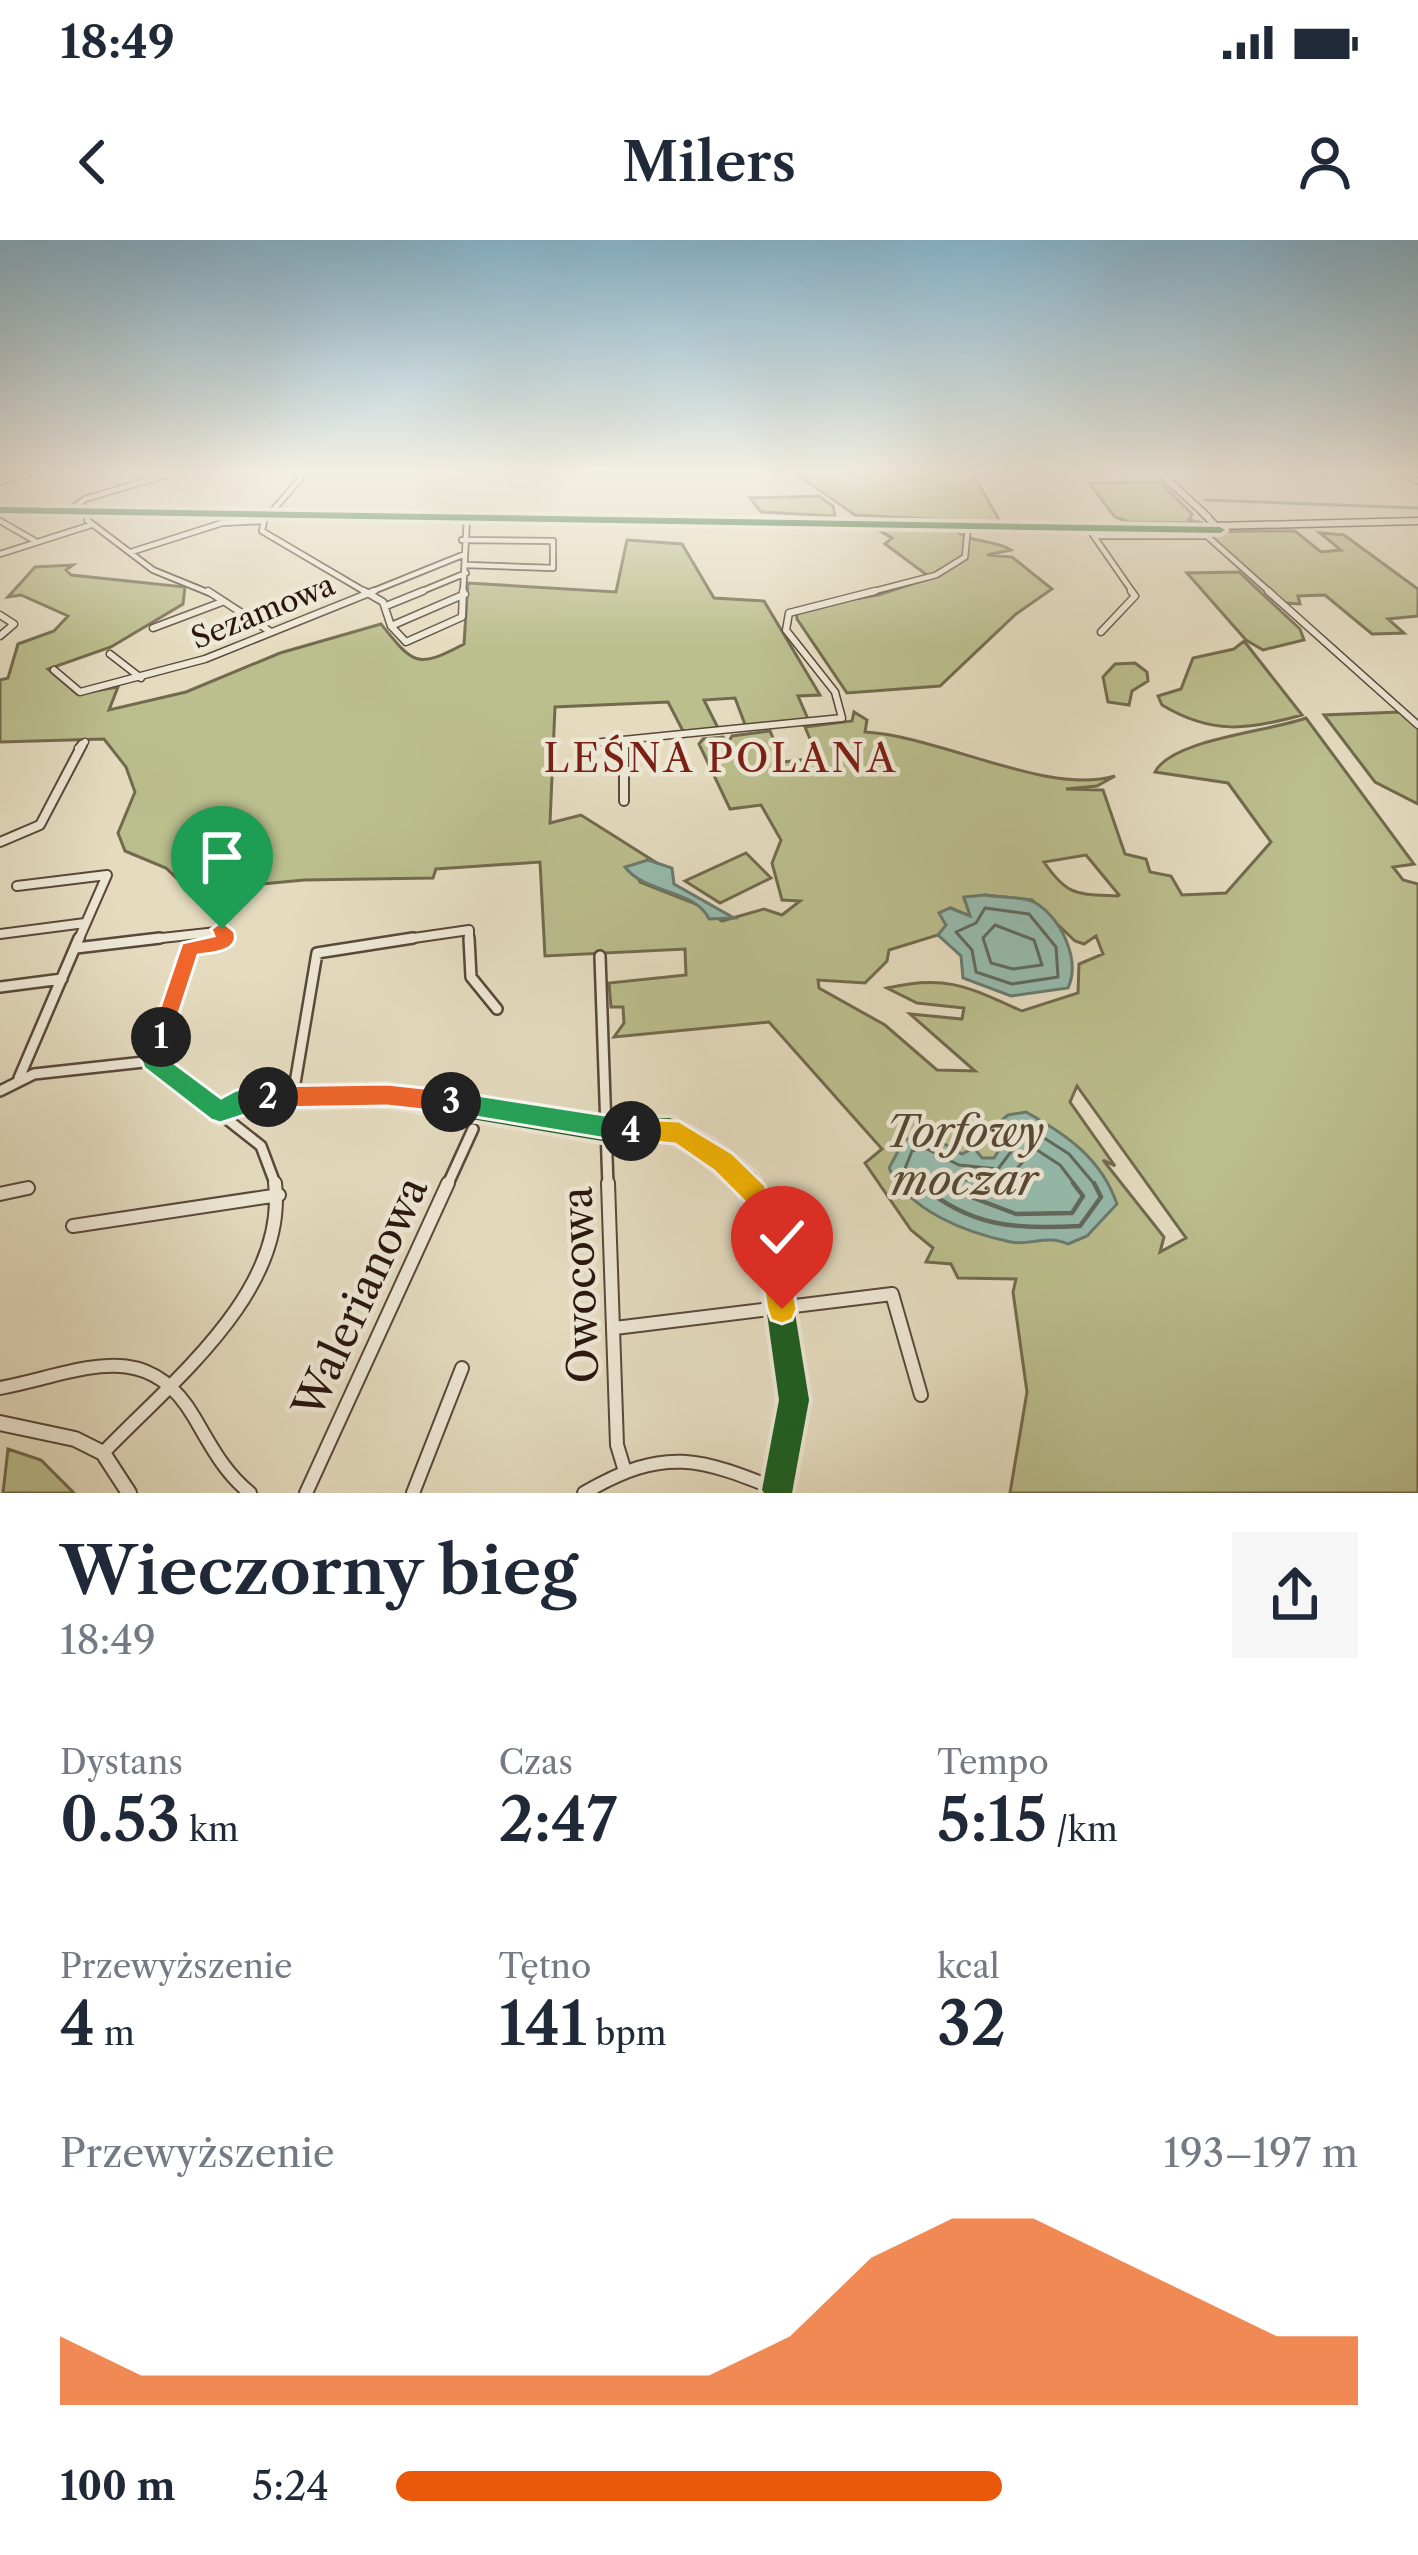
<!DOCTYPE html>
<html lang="pl">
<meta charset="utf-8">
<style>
body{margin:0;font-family:"Libre Caslon Text",serif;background:#f6f6f7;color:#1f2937;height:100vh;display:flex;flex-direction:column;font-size:45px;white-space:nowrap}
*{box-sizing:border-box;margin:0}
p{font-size:39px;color:#747a83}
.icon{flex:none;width:66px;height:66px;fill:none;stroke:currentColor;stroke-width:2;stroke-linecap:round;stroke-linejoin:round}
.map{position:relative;height:1253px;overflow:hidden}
.side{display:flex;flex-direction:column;background:#fff;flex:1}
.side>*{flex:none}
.pin{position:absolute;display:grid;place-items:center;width:102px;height:102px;color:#fff;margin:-123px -51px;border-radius:50% 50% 50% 0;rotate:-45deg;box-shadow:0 0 12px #0007}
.pin .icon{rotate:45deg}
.km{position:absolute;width:60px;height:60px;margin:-30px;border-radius:50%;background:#222;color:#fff;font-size:33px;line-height:60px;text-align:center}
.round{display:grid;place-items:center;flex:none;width:126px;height:126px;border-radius:0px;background:#f6f6f7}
.headline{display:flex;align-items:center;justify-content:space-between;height:204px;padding:0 60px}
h1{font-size:66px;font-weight:600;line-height:90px}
.stats{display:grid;grid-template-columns:repeat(3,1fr);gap:18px;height:204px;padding:12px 60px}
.stats div{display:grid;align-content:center}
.stats b{font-size:60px;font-weight:600}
.stats small{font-size:33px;font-weight:400}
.stats p{font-size:33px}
.chart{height:336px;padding:24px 60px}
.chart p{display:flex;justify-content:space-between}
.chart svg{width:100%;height:216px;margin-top:12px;fill:#ea580c;opacity:.7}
ul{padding:0 60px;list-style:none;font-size:39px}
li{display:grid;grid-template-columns:192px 144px 1fr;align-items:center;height:90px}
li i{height:30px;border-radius:15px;background:#ea580c}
.status{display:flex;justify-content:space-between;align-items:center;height:84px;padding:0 60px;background:#fff;direction:ltr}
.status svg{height:33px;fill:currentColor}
header{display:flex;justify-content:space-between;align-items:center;height:156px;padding:0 60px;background:#fff;font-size:54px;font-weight:600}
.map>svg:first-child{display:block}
.green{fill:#bbbe8d;stroke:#726a4e;stroke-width:3;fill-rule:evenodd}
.water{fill:#96bcaf;stroke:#6b7a6f;stroke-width:3}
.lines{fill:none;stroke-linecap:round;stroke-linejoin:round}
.shore-far1{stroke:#60695e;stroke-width:3}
.shore{stroke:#60695e;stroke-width:4.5}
.stream{stroke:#6b7a6f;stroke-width:3}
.minor-far4-casing{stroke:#59483a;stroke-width:8}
.minor-far3-casing{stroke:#59483a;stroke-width:9}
.minor-far2-casing{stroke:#59483a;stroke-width:12}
.minor-far1-casing{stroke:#59483a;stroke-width:14}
.minor-casing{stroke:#59483a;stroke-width:16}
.tertiary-far1-casing{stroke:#59483a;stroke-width:9}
.tertiary-casing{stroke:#59483a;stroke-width:18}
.secondary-casing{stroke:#2a160e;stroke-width:9}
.minor-far4{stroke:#eee8d6;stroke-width:4.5}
.minor-far3{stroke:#eee8d6;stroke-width:6}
.minor-far2{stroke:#eee8d6;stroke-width:8}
.minor-far1{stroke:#eee8d6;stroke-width:9}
.minor{stroke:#eee8d6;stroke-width:12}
.tertiary-far1{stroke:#eee8d6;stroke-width:6}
.tertiary{stroke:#eee8d6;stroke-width:14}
.secondary{stroke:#eee8d6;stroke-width:6}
.cycleway-casing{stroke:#eee8d6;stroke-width:8}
.cycleway{fill:#1b5e20;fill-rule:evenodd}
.split-1{fill:#f0652b;stroke:#fff;stroke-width:3}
.split-2{fill:#22a559;stroke:#fff;stroke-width:3}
.split-3{fill:#f0652b;stroke:#fff;stroke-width:3}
.split-4{fill:#22a559;stroke:#fff;stroke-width:3}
.split-5{fill:#f5b400;stroke:#fff;stroke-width:3}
.split-6{fill:#f5b400;stroke:#fff;stroke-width:3}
.labels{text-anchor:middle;stroke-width:9;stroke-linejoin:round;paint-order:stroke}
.far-street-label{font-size:30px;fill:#2a160e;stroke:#eee8d6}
.neighbourhood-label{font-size:39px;letter-spacing:3px;fill:#7a1f14;stroke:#eee8d6}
.near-park-label{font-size:42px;font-style:italic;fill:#564834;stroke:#eee8d6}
.near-street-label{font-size:42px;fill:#2a160e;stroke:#eee8d6}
</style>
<div class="status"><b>18:49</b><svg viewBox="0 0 49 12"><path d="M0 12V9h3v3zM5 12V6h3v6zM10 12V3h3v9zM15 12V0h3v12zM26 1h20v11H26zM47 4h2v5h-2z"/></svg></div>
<header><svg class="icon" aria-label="back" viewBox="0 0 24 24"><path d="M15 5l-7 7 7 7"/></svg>Milers<svg class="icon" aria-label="person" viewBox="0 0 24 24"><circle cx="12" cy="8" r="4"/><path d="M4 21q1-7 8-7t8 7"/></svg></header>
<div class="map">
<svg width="1418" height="1253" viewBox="0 0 1418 1253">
<rect width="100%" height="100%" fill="#e5dcc0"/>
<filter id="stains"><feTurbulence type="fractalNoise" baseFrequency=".00167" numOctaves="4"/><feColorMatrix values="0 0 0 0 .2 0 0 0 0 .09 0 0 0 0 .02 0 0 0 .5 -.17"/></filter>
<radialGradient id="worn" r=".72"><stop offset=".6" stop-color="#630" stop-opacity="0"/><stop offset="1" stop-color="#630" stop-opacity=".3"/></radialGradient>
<path class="green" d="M 792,231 L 971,231 L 1001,283 L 855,275 Z
M 1160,242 L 1192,274 L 1189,280 L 1203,283 L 1129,282 L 1115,277 L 1089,243 Z
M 819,256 L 833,266 L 835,276 L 761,272 L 750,258 Z
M 875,288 L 957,291 C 968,303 994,299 1011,310 L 987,315 L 1012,317 L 1052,349 L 1016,374 L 940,446 L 847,453 L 797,379 L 796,369 L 878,355 L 931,338 L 885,304 L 892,298 Z
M 1259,291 L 1295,291 L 1321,312 L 1341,310 L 1320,293 L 1344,295 L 1418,349 L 1418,376 L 1388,379 L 1404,393 L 1372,394 L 1325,355 L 1298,356 L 1300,364 L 1284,363 L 1201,292 Z
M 627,300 L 682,304 L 714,358 L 764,361 L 820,455 L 798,456 L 808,479 L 746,487 L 735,458 L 704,460 L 719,490 L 684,493 L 668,462 L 555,467 L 550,583 L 581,575 L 657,623 L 647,620 L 633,627 L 640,642 L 701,666 L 722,681 L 764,669 L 782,675 L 800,661 L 782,660 L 772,623 L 781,600 L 761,565 L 730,569 L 699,504 L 703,499 L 723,497 L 728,503 L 732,496 L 770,491 L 783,522 L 818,518 L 805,487 L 852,481 L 854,472 L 867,480 L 865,492 C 940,496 1048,556 1115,536 L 1097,546 L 1066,549 L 1103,550 L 1125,614 L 1146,619 L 1150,632 L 1171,636 L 1182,655 L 1226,653 L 1271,602 L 1228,543 L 1155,532 C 1172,499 1268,492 1306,478 L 1414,624 L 1393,627 L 1403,640 L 1418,644 L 1418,1253 L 1010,1253 L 1027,1152 L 1013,1052 L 1016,1039 L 958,1038 L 951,1024 L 926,1022 L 933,1008 L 911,990 L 865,923 L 882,909 L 769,782 L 614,797 L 624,783 L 623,767 L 611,767 L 609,743 L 686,735 L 685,709 L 545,716 L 540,622 L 436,629 L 433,638 L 304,640 L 190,651 L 166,628 L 125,611 L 118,593 L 135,552 L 126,527 L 104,499 L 0,502 L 0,440 L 8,438 L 18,404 L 54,391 L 68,376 L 21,355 L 8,357 L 35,327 L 73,325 L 66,330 L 71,335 L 185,347 L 183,364 L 111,407 L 48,429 L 77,454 L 118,447 L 109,470 L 186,452 L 280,413 L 381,384 C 414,425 417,429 464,404 L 468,343 L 616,352 ZM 1086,615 L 1119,655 L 1118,656 C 1077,654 1068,657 1044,622 ZM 985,655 L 1032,660 L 1075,701 L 1084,704 L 1096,696 L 1103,714 L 1079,724 L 1078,753 L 1022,771 C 968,747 946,734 887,748 L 917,763 L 964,768 L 962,779 L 910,774 L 975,831 L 937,830 L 885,785 L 819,748 L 818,740 L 865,743 L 887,721 L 889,710 L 938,695 L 947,686 L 940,673 L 951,668 L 971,677 L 964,658 ZM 1077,846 L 1186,998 L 1160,1012 L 1164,997 L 1103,920 L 1115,926 L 1070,862 Z
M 1239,332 L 1300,389 L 1304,400 L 1263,410 L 1246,400 L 1187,333 Z
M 1244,401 L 1302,475 C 1248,490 1212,495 1162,465 L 1158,456 L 1181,449 L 1193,418 L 1234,409 Z
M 1135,423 L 1147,432 L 1148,441 L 1132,451 L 1129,465 L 1108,462 L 1103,437 L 1115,424 Z
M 1400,472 L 1418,488 L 1418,564 L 1375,542 L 1324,475 Z
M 746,613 L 771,638 L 720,663 L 685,641 Z
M 8,1209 L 41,1220 L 74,1253 L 3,1253 Z"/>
<path class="water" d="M 648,620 L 672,628 L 674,644 L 734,678 L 709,679 C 695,649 645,654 625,627 Z
M 985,655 C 998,658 1023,656 1034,662 C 1061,677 1081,720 1068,748 L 1011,756 L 963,738 L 961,716 L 938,695 L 946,685 L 939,673 L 950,668 L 970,676 L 964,657 Z
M 1026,872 C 1067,895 1101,918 1117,964 L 1087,996 L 1068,1004 C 1046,994 1031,1006 1011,1002 C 967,993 908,971 889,928 L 904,900 L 925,893 L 962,914 L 974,908 L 982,918 L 994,918 L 1002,905 L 995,886 L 1008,875 Z"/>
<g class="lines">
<path class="shore-far1" d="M 985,668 L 1029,674 L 1056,707 L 1058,737 L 1012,744 L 976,732 L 972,710 L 956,692 L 976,683 Z
M 995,685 L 1034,700 L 1042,725 L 1013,729 L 991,723 L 983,698 Z
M 922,946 L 904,931 L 912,911 L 923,907 L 959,925 L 998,929 L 1013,909 L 1011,889 L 1024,885 L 1069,914 L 1096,946
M 946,946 L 950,939 L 1006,942 L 1034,908 L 1060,925 L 1076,946"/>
<path class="shore" d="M 918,943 C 970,987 1015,990 1080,986 L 1101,957 L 1094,943
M 947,943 L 945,947 L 1016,974 L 1072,973 L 1083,956 L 1073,943"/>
<path class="stream" d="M 1205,260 L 1418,268"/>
<g class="minor-far4-casing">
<path id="minor-far4" d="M 1395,231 L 1418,241
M 0,242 L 39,231
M 69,271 L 85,259 L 179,231
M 90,271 L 87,280 L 153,330 L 212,354
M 269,275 L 300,239 L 297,231
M 0,281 L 35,301
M 264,281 L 262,291 L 369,354
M 1093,295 L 1134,354
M 1094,296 L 1207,296 L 1272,354
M 462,300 L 553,301 L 553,328 L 467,325
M 131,312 L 222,283 L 262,281
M 0,314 L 91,285
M 366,354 L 465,314
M 415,354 L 466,333
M 463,354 L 467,277
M 863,354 L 936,335 L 965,317 L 968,286"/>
</g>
<g class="minor-far3-casing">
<path id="minor-far3" d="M 208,351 L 271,392
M 364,351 L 383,362 L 391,386 L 406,402 L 462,377 L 463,351
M 1268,351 L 1418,485
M 386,366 L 423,351
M 0,375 L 14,384 L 0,396
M 391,386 L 465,354
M 153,388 L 222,362
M 1101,392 L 1135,356 L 1131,351
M 110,414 L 141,438
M 54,430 L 80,452 L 205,419 L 374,351
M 624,501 L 624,508
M 583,504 L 842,478 L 835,452 L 786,390 L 789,373 L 875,351
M 78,508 L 85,502"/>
</g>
<g class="minor-far2-casing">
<path id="minor-far2" d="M 624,505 L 624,561
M 0,602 L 40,585 L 82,505
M 17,646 L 107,635 L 78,701
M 0,694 L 85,683
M 134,701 L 226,691 L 221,701
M 393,701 L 469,690 L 469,701"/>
</g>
<g class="minor-far1-casing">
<path id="minor-far1" d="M 469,698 L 471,737 L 497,769
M 76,708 L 160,698
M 600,716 L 608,946
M 0,747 L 62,739
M 153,821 L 190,708 L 220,704 L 223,698
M 19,838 L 79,698
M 0,851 L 34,834 L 153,821 L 261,906 L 276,946
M 293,855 L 317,713 L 413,698
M 220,872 C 321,825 494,876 602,890 C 623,893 646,886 667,889 C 694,893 732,926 749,946
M 447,946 L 473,889"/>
</g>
<g class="minor-casing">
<path id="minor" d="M 608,943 L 617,1205 L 624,1228
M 747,943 L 768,986 L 794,1160 L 778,1250
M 0,954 L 28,948
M 73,986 L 279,955
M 615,1088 L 892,1054 L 921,1155
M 0,1148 C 79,1133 145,1094 194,1177 C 211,1206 224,1232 250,1253
M 104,1212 C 171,1142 288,1052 275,943
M 306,1253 L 448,943
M 413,1253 L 462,1128
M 584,1253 C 668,1204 701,1219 787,1253"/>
</g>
<g class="tertiary-far1-casing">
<path id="tertiary-far1" d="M 0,270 L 1220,290"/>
</g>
<g class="tertiary-casing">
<path id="tertiary" d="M 0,1183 L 75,1199 L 103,1213 L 129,1253"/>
</g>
<g class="secondary-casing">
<path id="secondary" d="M 1158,231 L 1208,277
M 1203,273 L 1216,286 L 1418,281"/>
</g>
<use href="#minor-far4" class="minor-far4"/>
<use href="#minor-far3" class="minor-far3"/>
<use href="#minor-far2" class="minor-far2"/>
<use href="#minor-far1" class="minor-far1"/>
<use href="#minor" class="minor"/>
<use href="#tertiary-far1" class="tertiary-far1"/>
<use href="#tertiary" class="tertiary"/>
<use href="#secondary" class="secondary"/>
<g class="cycleway-casing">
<path id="cycleway" d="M 0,267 L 1220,287 L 1225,290 L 1220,293 L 0,273 Z
M 387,845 L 608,880 L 670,878 L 711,899 L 756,934 L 781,986 L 809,1160 L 792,1253 L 764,1253 L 762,1250 L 779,1160 L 755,987 L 738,950 L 695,915 L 668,900 L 608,902 L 387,865 L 252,868 L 220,883 L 212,879 L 208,872 L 212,865 L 250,848 Z"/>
</g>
<use href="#cycleway" class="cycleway"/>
</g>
<linearGradient id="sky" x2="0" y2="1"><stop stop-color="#87b7d1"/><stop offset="0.57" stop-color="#f3efe3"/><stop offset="1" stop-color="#f3efe3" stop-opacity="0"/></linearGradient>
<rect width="1418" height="406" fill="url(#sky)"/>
<path class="split-1" d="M 222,681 L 234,691 C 242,711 213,713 198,715 L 169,804 L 153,804 L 150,797 L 182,703 L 214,696 L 211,689 Z"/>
<path class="split-2" d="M 161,787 L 173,797 L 166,817 L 221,858 L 236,850 L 276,849 L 276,865 L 220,883 L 211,880 L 144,828 L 141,820 L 153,790 Z"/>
<path class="split-3" d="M 387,844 L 451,851 L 463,862 L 451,873 L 387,866 L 268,868 L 255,857 L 268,846 Z"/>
<path class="split-4" d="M 451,851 L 631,879 L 644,891 L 631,903 L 451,873 L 438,862 Z"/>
<path class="split-5" d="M 631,879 L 679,881 L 732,913 L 765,945 L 784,999 L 780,1009 L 761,1009 L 745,962 L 714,931 L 675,904 L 622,899 L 619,891 Z"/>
<path class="split-6" d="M 770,985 L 784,999 L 797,1069 L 792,1080 L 782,1084 L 771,1080 L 767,1069 L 756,999 Z"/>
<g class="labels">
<g class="far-street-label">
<text transform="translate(263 372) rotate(-22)" y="10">Sezamowa</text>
</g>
<g class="neighbourhood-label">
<text x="721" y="532">LEŚNA POLANA</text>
</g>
<g class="near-park-label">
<text x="965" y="907">Torfowy<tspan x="965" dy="48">moczar</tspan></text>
</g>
<g class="near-street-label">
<text transform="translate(580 1045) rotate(-92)" y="15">Owocowa</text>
<text transform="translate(360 1057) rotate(-65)" y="15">Walerianowa</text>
</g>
</g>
<rect width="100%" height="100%" filter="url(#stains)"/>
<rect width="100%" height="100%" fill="url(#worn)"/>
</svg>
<div class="pin" style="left:222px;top:689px;background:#1e9e55"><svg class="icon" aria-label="arrive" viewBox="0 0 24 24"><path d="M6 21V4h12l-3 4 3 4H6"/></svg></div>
<div class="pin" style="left:782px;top:1069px;background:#d93025"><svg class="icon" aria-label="check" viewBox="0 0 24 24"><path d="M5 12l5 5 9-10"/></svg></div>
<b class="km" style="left:161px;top:797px">1</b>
<b class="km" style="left:268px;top:857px">2</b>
<b class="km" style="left:451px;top:862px">3</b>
<b class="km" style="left:631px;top:891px">4</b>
</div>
<section class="side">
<div class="headline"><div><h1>Wieczorny bieg</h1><p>18:49</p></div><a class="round"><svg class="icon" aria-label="share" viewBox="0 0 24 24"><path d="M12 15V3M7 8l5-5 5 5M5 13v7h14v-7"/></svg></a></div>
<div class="stats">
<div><p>Dystans</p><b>0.53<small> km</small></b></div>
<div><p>Czas</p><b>2:47</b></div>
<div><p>Tempo</p><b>5:15<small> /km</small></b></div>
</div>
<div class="stats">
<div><p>Przewyższenie</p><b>4<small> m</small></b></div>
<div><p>Tętno</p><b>141<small> bpm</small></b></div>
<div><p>kcal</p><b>32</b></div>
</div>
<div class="chart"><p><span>Przewyższenie</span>193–197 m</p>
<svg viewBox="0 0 160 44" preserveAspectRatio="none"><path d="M0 44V30L10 38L20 38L30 38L40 38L50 38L60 38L70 38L80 38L90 30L100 14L110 6L120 6L130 14L140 22L150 30L160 30V44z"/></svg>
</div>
<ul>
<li><b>100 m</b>5:24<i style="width:63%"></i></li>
</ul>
</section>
